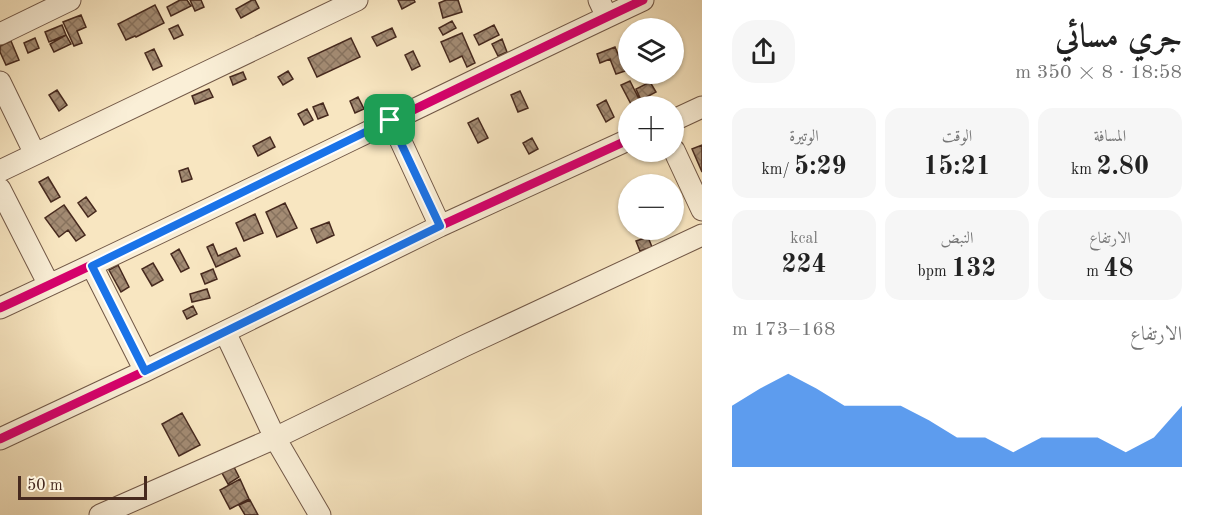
<!DOCTYPE html>
<html lang="ar">
<meta charset="utf-8">
<style>
body{margin:0;font-family:"Old Standard TT",Amiri,serif;background:#f6f6f6;color:#222;direction:rtl;height:100vh;display:flex;flex-direction:column;font-size:22px;white-space:nowrap}
*{box-sizing:border-box;margin:0}
p{font-size:20px;color:#767676}
.icon{flex:none;width:33px;height:33px;fill:none;stroke:currentColor;stroke-width:2;stroke-linecap:round;stroke-linejoin:round}
.map{position:relative;flex:1;overflow:hidden;direction:ltr}
.drawer{display:flex;flex-direction:column;background:#fff;width:510px}
.drawer>*{flex:none}
.fabs{position:absolute;left:618px;top:18px;display:grid;gap:12px}
.fabs a{display:grid;place-items:center;width:66px;height:66px;border-radius:50%;background:#fff;box-shadow:0 2px 4px #0004;font-size:30px}
.scale{position:absolute;left:18px;bottom:15px;width:129px;box-sizing:border-box;padding-left:6px;border:3px solid #46291e;border-top:0;font-size:16px;line-height:21px;white-space:nowrap;color:#46291e;-webkit-text-stroke:4px #faefd7;paint-order:stroke}
.pin{position:absolute;display:grid;place-items:center;width:51px;height:51px;color:#fff;margin:-26px;border-radius:12px;box-shadow:0 3px 9px #0006}
.round{display:grid;place-items:center;flex:none;width:63px;height:63px;border-radius:24px;background:#f6f6f6}
.overview{display:flex;align-items:center;justify-content:space-between;height:102px;padding:0 30px}
h1{font-size:33px;font-weight:700;line-height:45px}
.stats{display:grid;grid-template-columns:repeat(3,1fr);gap:9px;height:102px;padding:6px 30px}
.stats div{display:grid;align-content:center;border-radius:15px;background:#f6f6f6;text-align:center}
.stats b{font-size:26px;font-weight:700}
.stats small{font-size:16px;font-weight:400}
.stats p{font-size:16px}
.chart{height:168px;padding:12px 30px}
.chart p{display:flex;justify-content:space-between}
.chart svg{width:100%;height:108px;margin-top:6px;fill:#1a73e8;opacity:.7}
main{display:flex;flex:1;min-height:0}
.map>svg:first-child{display:block}
.building{fill:url(#building-cross-hatch);stroke:#46291e;stroke-width:1.5}
.lines{fill:none;stroke-linecap:round;stroke-linejoin:round}
.street-casing{stroke:#725847;stroke-width:23}
.street{stroke:#faefd7;stroke-width:21}
.cycleway-casing{stroke:#faefd7;stroke-width:13}
.cycleway{stroke:#d6006c;stroke-width:9}
.route-casing{stroke:#fff;stroke-width:12}
.route{stroke:#1a73e8;stroke-width:8}
</style>
<main>
<section class="drawer">
<div class="overview"><div><h1>جري مسائي</h1><p>18:58 · 8 × 350 m</p></div><a class="round"><svg class="icon" aria-label="share" viewBox="0 0 24 24"><path d="M12 15V3M7 8l5-5 5 5M5 13v7h14v-7"/></svg></a></div>
<div class="stats">
<div><p>المسافة</p><b>2.80<small> km</small></b></div>
<div><p>الوقت</p><b>15:21</b></div>
<div><p>الوتيرة</p><b>5:29<small> /km</small></b></div>
</div>
<div class="stats">
<div><p>الارتفاع</p><b>48<small> m</small></b></div>
<div><p>النبض</p><b>132<small> bpm</small></b></div>
<div><p>kcal</p><b>224</b></div>
</div>
<div class="chart"><p><span>الارتفاع</span>168–173 m</p>
<svg viewBox="0 0 160 44" preserveAspectRatio="none"><path d="M0 44V19L10 12L20 6L30 12L40 19L50 19L60 19L70 25L80 32L90 32L100 38L110 32L120 32L130 32L140 38L150 32L160 19V44z"/></svg>
</div>
</section>
<div class="map">
<svg width="702" height="515" viewBox="0 0 702 515">
<defs>
<pattern id="building-cross-hatch" width="8" height="8" patternUnits="userSpaceOnUse" patternTransform="scale(1.5)"><rect width="8" height="8" fill="#a38b73"/><path d="M0 0l8 8M0 8l8-8" fill="none" stroke="#87725e"/></pattern>
</defs>
<rect width="100%" height="100%" fill="#f8e6c1"/>
<filter id="stains"><feTurbulence type="fractalNoise" baseFrequency=".00333" numOctaves="4"/><feColorMatrix values="0 0 0 0 .2 0 0 0 0 .09 0 0 0 0 .02 0 0 0 .5 -.17"/></filter>
<radialGradient id="worn" r=".72"><stop offset=".6" stop-color="#630" stop-opacity="0"/><stop offset="1" stop-color="#630" stop-opacity=".3"/></radialGradient>
<path class="building" d="M 180,0 L 187,0 L 191,6 L 171,16 L 167,7 Z
M 190,0 L 201,0 L 204,7 L 195,11 Z
M 252,0 L 255,0 L 259,8 L 241,18 L 236,9 Z
M 398,0 L 414,0 L 415,2 L 402,9 Z
M 446,0 L 458,0 L 462,12 L 443,18 L 439,3 Z
M 155,5 L 164,23 L 136,37 L 135,36 L 126,40 L 118,24 Z
M 81,15 L 86,27 L 77,31 L 82,43 L 74,46 L 63,22 Z
M 452,21 L 456,28 L 443,35 L 439,28 Z
M 62,25 L 66,35 L 49,42 L 45,32 Z
M 178,25 L 183,35 L 174,39 L 169,29 Z
M 494,25 L 499,35 L 479,45 L 474,35 Z
M 392,28 L 396,37 L 377,46 L 372,37 Z
M 462,33 L 475,63 L 467,67 L 462,56 L 450,62 L 441,42 Z
M 66,35 L 71,44 L 54,52 L 50,44 Z
M 35,38 L 39,48 L 28,53 L 24,43 Z
M 351,38 L 360,57 L 317,77 L 308,58 Z
M 502,39 L 507,52 L 498,56 L 492,44 Z
M 11,41 L 19,60 L 6,65 L 0,52 L 0,46 Z
M 615,47 L 625,71 L 616,74 L 610,59 L 600,63 L 597,54 Z
M 154,49 L 162,66 L 153,70 L 145,53 Z
M 413,51 L 420,66 L 412,70 L 405,55 Z
M 288,71 L 293,79 L 283,85 L 278,77 Z
M 243,72 L 246,79 L 233,85 L 230,77 Z
M 630,81 L 642,105 L 640,106 L 632,106 L 621,85 Z
M 650,82 L 656,92 L 641,100 L 636,89 Z
M 209,89 L 213,97 L 195,104 L 192,96 Z
M 57,90 L 67,105 L 59,111 L 49,95 Z
M 520,91 L 528,108 L 518,112 L 511,95 Z
M 358,97 L 364,109 L 355,113 L 350,101 Z
M 606,100 L 614,117 L 606,122 L 597,105 Z
M 323,103 L 328,115 L 318,119 L 313,107 Z
M 307,109 L 313,120 L 304,125 L 298,114 Z
M 478,118 L 488,138 L 478,143 L 468,123 Z
M 270,137 L 275,147 L 258,156 L 253,146 Z
M 532,138 L 538,149 L 529,154 L 523,143 Z
M 702,145 L 702,172 L 692,149 Z
M 188,168 L 192,179 L 182,182 L 179,171 Z
M 48,177 L 60,197 L 51,202 L 39,182 Z
M 86,197 L 96,211 L 88,217 L 78,203 Z
M 285,203 L 297,228 L 277,237 L 266,212 Z
M 64,205 L 85,235 L 76,241 L 68,230 L 59,237 L 45,218 Z
M 255,214 L 263,233 L 244,241 L 236,223 Z
M 329,222 L 334,235 L 317,243 L 311,229 Z
M 648,237 L 652,247 L 640,251 L 636,241 Z
M 213,244 L 218,256 L 236,248 L 240,256 L 216,267 L 207,247 Z
M 179,249 L 189,268 L 181,272 L 171,254 Z
M 153,263 L 163,280 L 152,286 L 142,269 Z
M 118,265 L 129,287 L 121,292 L 109,270 Z
M 213,269 L 217,279 L 205,284 L 201,274 Z
M 207,289 L 210,298 L 192,302 L 190,294 Z
M 193,306 L 197,314 L 187,319 L 183,311 Z
M 182,413 L 200,445 L 179,456 L 162,424 Z
M 234,467 L 239,477 L 228,484 L 222,473 Z
M 240,479 L 249,499 L 230,509 L 220,490 Z
M 250,500 L 258,515 L 245,515 L 239,505 Z"/>
<g class="lines">
<g class="street-casing">
<path id="street" d="M 599,0 L 607,17
M 0,34 L 70,0
M 0,82 L 35,154
M 391,120 L 440,226
M 674,120 L 702,107
M 674,150 L 702,210
M 0,171 L 357,0
M 0,189 L 49,285
M 92,266 L 145,371
M 0,308 C 216,208 428,101 643,0
M 225,332 L 275,438 L 320,515
M 0,439 L 145,371 L 440,226 L 628,140
M 100,515 L 275,438 L 464,346 L 702,235"/>
</g>
<use href="#street" class="street"/>
<g class="cycleway-casing">
<path id="cycleway" d="M 0,308 C 216,208 428,101 643,0
M 0,439 L 145,371 L 440,226 L 628,140"/>
</g>
<use href="#cycleway" class="cycleway"/>
</g>
<g class="lines">
<g class="route-casing">
<path id="route" d="M 390,120 L 440,226 L 145,371 L 92,266 Z"/>
</g>
<use href="#route" class="route"/>
</g>
<rect width="100%" height="100%" filter="url(#stains)"/>
<rect width="100%" height="100%" fill="url(#worn)"/>
</svg>
<div class="fabs">
<a><svg class="icon" aria-label="layers" viewBox="0 0 24 24"><path d="M12 4l9 5-9 5-9-5zM3 14l9 5 9-5"/></svg></a>
<a>+</a>
<a>−</a>
</div>
<div class="scale">50 m</div>
<div class="pin" style="left:390px;top:120px;background:#1e9e55"><svg class="icon" aria-label="arrive" viewBox="0 0 24 24"><path d="M6 21V4h12l-3 4 3 4H6"/></svg></div>
</div>
</main>
